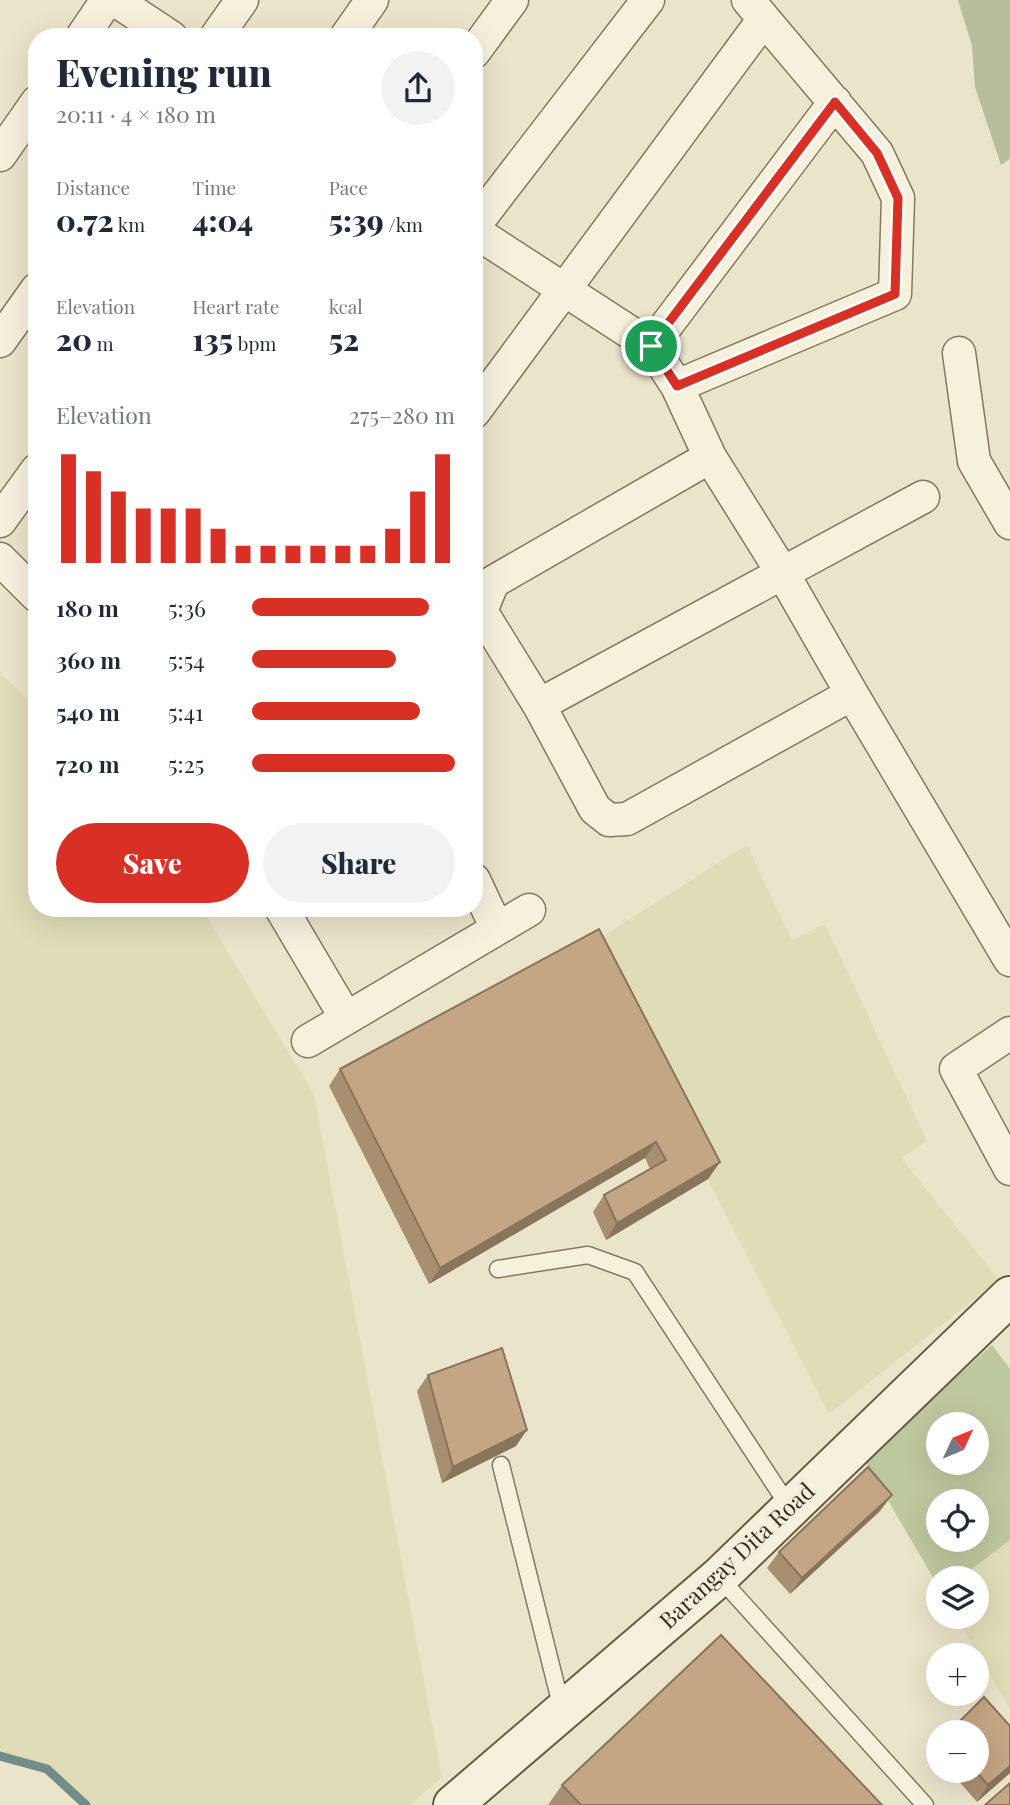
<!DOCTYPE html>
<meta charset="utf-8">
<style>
body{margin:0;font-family:"Playfair Display",serif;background:#f2f2f3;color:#1f2937;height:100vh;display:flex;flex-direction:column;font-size:26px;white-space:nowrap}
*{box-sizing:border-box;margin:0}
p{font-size:23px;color:#747a83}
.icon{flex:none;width:38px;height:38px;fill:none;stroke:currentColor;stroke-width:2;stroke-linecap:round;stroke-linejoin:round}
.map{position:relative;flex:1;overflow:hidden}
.sheet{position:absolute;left:28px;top:28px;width:455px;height:889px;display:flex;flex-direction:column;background:#fff;border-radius:28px;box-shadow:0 7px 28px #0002}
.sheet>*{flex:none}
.needle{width:46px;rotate:46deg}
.fabs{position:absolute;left:926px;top:1412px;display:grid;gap:14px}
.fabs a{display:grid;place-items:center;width:63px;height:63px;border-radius:50%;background:#fff;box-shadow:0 7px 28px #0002;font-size:35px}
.pin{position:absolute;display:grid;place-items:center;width:60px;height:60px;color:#fff;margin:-30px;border:4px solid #fff;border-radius:50%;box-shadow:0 2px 7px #0007}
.round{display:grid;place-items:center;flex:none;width:74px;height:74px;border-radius:37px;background:#f2f2f3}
.headline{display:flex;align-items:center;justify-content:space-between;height:119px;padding:0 28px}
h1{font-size:38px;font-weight:800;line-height:52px}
.stats{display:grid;grid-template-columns:repeat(3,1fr);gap:10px;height:119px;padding:7px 28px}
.stats div{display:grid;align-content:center}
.stats b{font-size:30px;font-weight:800}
.stats small{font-size:19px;font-weight:400}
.stats p{font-size:19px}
.chart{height:196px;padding:14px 28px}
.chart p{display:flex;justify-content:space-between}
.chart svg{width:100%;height:126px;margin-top:7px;stroke:#d93025;stroke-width:6}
.cta{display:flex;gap:14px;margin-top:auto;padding:14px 28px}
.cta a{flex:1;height:80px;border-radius:42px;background:#d93025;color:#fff;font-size:28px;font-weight:800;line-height:80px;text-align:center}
.cta a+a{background:#f2f2f3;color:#1f2937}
ul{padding:0 28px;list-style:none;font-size:23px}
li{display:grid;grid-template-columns:112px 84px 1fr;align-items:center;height:52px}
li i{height:18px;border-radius:9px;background:#d93025}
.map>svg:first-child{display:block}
.farmland{fill:#dfddb8}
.green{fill:#bec89f;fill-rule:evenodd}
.cemetery{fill:#b6be9d}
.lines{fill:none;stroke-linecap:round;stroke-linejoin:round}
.stream{stroke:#718d89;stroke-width:9}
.lane-casing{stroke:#857860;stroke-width:19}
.street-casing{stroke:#857860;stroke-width:35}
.secondary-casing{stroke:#675943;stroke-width:42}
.lane{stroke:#f6f1dd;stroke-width:16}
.street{stroke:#f6f1dd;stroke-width:32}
.secondary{stroke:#f6f1dd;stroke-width:38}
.wall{fill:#a98f72}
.shaded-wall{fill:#89745c}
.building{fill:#c4a684;stroke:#89745c;stroke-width:2}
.route-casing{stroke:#fff;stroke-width:14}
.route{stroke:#d93025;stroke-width:9}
.labels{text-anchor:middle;stroke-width:7;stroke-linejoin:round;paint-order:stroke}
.street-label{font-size:23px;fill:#372f22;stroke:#f3eed9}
</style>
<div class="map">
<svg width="1010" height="1805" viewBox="0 0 1010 1805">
<rect width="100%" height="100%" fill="#eae4ca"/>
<path class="farmland" d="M 0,674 L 37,707 L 37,908 L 201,908 L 314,1094 L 442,1777 L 410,1805 L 86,1805 L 47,1769 L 0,1756 Z
M 747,845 L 792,940 L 825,924 L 927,1141 L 901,1158 L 999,1280 L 829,1414 L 587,946 Z
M 1010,1540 L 1010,1709 L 956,1617 L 976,1617 L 976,1578 L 960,1578 Z"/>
<path class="green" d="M 992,1345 L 1010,1369 L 1010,1540 L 960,1578 L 938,1578 L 938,1586 L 864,1459 ZM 938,1424 L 976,1424 L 976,1463 L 938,1463 ZM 938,1502 L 976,1502 L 976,1540 L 938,1540 Z"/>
<path class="cemetery" d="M 958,0 L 1010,0 L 1010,159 L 1001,165 L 975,87 L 972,46 Z"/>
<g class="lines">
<path class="stream" d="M 0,1756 L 47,1769 L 86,1805"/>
<g class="lane-casing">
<path id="lane" d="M 498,1269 L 588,1255 L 635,1272 L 790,1508
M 501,1465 L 562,1709
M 719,1577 L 925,1805"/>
</g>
<g class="street-casing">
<path id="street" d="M 115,0 L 171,37
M 82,37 L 107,0
M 216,37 L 242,0
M 346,37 L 372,0
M 474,52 L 512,0
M 0,155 L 37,102
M 474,226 L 648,0
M 474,231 L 651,346 L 677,386 L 710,457 L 782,572 L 852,694 L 1010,960
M 0,341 L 37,289
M 651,346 L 835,102
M 959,353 L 974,461 L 1010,523
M 677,386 L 895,294 L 898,198 L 877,153 L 748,0
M 474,412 L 764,19
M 710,457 L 493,582 L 481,611 L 539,705 L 595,809 L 609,820 L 627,819 L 852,694
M 0,521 L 37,470
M 0,559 L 37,596
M 539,705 L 923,497
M 474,880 L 497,929
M 281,908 L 346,1018
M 1010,1033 L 956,1069 L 1010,1169
M 308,1041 L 529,910"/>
</g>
<g class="secondary-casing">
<path id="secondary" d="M 453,1805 L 719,1577 L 1010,1296"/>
</g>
<use href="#lane" class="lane"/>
<use href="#street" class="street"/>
<use href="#secondary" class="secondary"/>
</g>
<path class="wall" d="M 599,929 L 720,1162 L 708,1179 L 606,1240 L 593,1212 L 604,1195 L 650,1169 L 645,1158 L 429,1284 L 329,1086 L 340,1069 Z
M 428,1375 L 516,1446 L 442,1483 L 417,1391 Z
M 880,1511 L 790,1594 L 767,1568 L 779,1552 Z
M 938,1747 L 938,1758 L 934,1753 Z
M 950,1771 L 976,1771 L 1010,1773 L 977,1802 Z
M 562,1785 L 882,1805 L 548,1805 Z"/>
<path class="shaded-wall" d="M 656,1142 L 645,1158 L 429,1284 L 440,1268 Z
M 720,1162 L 708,1179 L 606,1240 L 617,1223 Z
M 527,1430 L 516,1446 L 442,1483 L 453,1467 Z
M 892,1495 L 880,1511 L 790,1594 L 802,1578 Z
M 1010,1766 L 1010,1773 L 977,1802 L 988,1785 Z"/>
<path class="building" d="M 599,929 L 720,1162 L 617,1223 L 604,1195 L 666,1160 L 656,1142 L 440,1268 L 340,1069 Z
M 502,1348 L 527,1430 L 453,1467 L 428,1375 Z
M 868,1467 L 892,1495 L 802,1578 L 779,1552 Z
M 721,1635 L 882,1805 L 581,1805 L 562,1785 Z
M 984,1697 L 1010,1726 L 1010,1766 L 988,1785 L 976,1771 L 976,1732 L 949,1732 Z
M 1010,1783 L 1010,1805 L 985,1805 Z"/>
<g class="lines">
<g class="route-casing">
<path id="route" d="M 835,102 L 877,153 L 898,198 L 895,294 L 677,386 L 651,346 Z"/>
</g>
<use href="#route" class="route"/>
</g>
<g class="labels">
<g class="street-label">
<text transform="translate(737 1556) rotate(-43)" y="8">Barangay Dita Road</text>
</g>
</g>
</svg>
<div class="fabs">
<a><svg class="needle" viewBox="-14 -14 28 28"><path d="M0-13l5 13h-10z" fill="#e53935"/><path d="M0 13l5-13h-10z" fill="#747a83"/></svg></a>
<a><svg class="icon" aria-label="locate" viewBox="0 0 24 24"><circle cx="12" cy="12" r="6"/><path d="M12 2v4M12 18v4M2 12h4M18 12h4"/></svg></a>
<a><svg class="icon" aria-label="layers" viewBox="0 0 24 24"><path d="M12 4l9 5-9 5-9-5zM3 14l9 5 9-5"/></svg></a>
<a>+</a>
<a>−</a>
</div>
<div class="pin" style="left:651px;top:346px;background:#1e9e55"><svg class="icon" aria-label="arrive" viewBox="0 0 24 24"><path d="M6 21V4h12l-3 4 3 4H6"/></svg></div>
<section class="sheet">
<div class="headline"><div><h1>Evening run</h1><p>20:11 · 4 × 180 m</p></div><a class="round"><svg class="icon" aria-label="share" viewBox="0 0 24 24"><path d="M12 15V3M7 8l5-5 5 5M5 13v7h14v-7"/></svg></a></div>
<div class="stats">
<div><p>Distance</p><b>0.72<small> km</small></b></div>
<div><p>Time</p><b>4:04</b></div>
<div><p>Pace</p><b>5:39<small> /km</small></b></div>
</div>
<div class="stats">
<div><p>Elevation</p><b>20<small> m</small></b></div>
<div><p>Heart rate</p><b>135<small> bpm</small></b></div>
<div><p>kcal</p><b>52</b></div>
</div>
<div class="chart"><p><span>Elevation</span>275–280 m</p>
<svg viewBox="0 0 160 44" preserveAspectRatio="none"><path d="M5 44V6M15 44V12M25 44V19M35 44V25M45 44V25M55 44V25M65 44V32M75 44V38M85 44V38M95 44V38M105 44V38M115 44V38M125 44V38M135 44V32M145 44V19M155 44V6"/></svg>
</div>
<ul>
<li><b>180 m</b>5:36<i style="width:87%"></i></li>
<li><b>360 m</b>5:54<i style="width:71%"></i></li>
<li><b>540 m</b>5:41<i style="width:83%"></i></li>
<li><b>720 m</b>5:25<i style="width:100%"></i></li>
</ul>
<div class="cta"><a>Save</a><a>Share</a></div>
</section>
</div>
